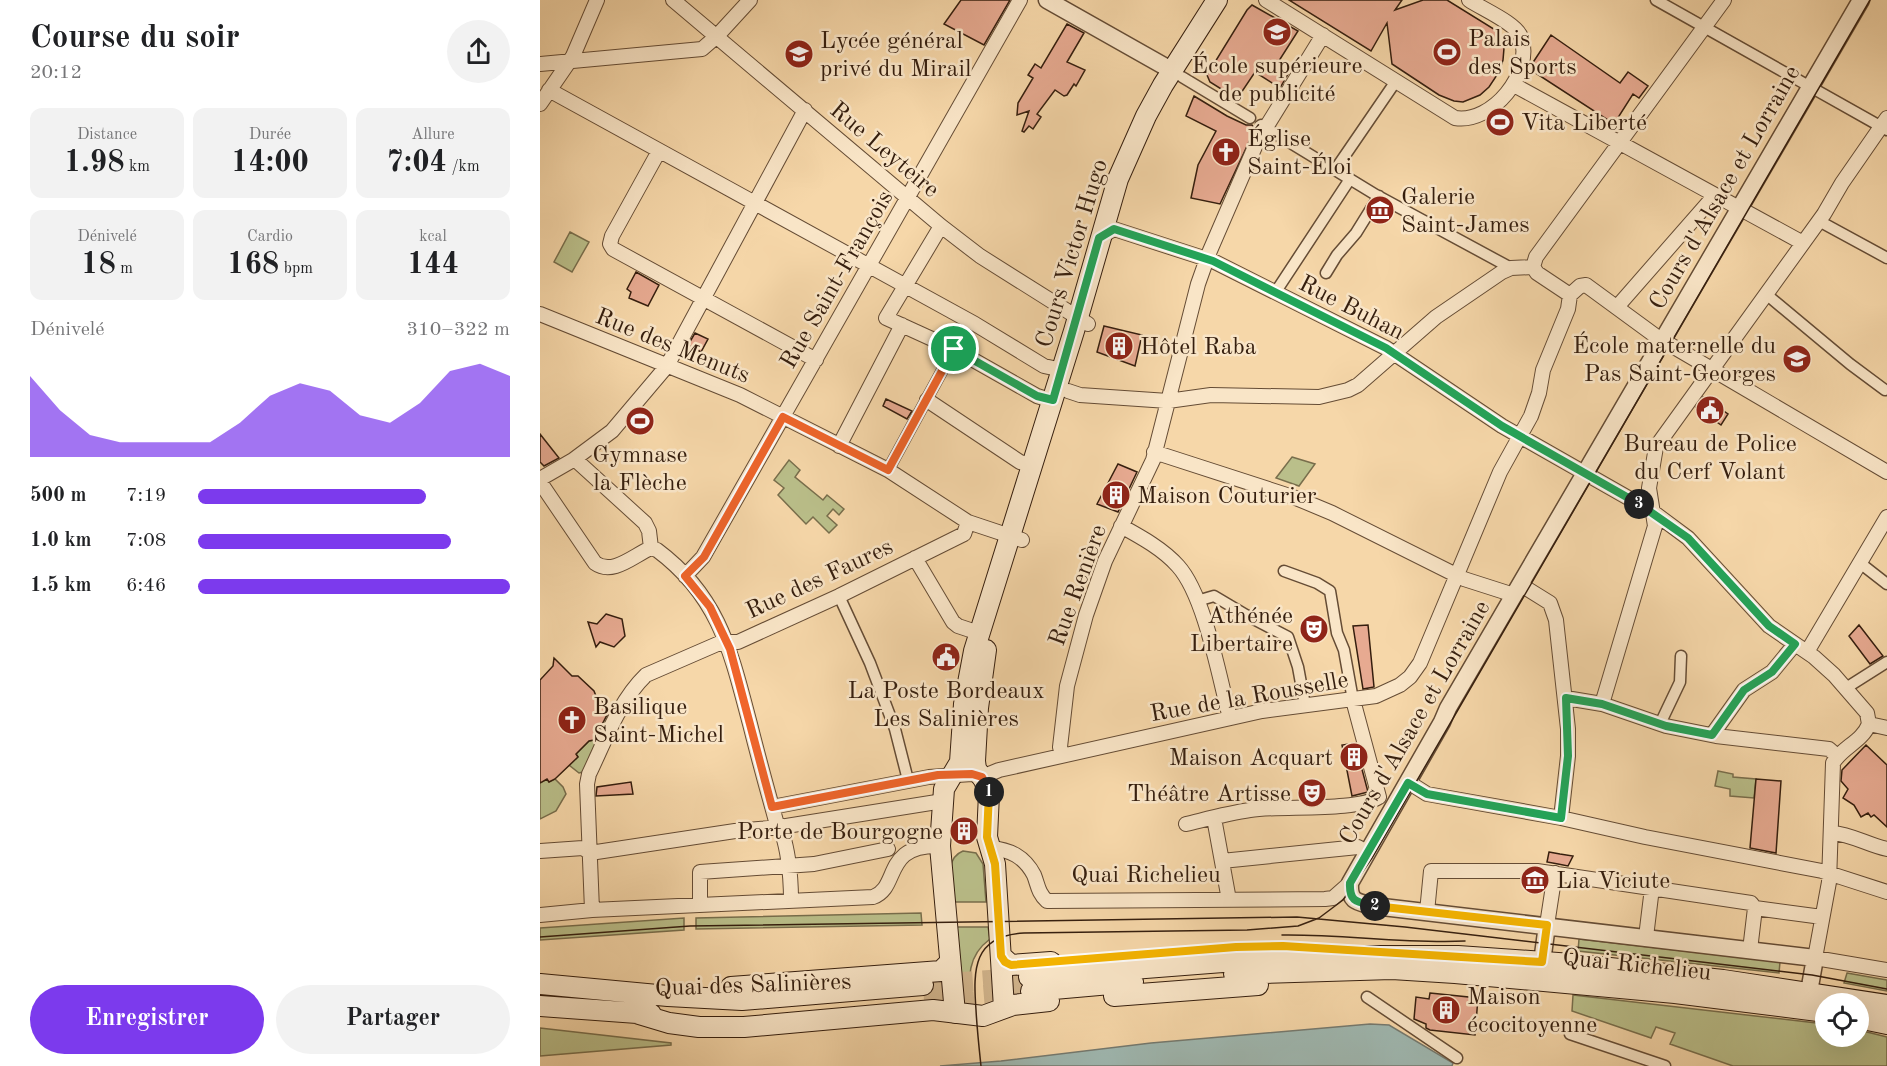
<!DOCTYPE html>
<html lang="fr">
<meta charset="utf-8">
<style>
body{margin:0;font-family:"Old Standard TT",serif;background:#f2f2f2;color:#202124;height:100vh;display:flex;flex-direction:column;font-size:22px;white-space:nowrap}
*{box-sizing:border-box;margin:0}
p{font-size:20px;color:#757577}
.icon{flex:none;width:33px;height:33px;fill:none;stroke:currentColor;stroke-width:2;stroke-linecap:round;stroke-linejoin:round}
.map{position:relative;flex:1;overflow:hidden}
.panel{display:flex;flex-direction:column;background:#fff;width:540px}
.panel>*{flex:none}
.controls{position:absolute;left:1275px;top:993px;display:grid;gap:12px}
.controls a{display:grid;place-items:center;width:54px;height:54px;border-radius:50%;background:#fff;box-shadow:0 6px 24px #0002;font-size:30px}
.pin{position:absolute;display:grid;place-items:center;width:51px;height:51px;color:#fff;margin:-26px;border:3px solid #fff;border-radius:50%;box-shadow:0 2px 6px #0007}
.km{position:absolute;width:30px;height:30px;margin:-15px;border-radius:50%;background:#222;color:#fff;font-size:16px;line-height:30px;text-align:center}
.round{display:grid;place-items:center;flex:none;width:63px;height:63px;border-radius:32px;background:#f2f2f2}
.headline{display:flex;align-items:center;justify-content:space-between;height:102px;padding:0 30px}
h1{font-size:33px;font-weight:600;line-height:45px}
.metrics{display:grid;grid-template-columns:repeat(3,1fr);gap:9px;height:102px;padding:6px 30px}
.metrics div{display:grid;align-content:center;border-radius:12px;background:#f2f2f2;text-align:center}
.metrics b{font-size:30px;font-weight:600}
.metrics small{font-size:16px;font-weight:400}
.metrics p{font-size:16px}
.chart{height:168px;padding:12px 30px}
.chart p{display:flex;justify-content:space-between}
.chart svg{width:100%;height:108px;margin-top:6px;fill:#7c3aed;opacity:.7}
.button{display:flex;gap:12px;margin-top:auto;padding:12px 30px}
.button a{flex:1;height:69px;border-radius:36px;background:#7c3aed;color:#fff;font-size:24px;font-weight:600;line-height:69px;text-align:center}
.button a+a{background:#f2f2f2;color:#202124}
ul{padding:0 30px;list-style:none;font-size:20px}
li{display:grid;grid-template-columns:96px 72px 1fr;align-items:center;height:45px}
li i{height:15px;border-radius:8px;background:#7c3aed}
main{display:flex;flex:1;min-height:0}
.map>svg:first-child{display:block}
.green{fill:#babf8a;stroke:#786e4c;stroke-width:1.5}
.water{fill:#9fb8b1;stroke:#757a70;stroke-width:1.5}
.building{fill:#e7aa91;stroke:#351e0e;stroke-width:1.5}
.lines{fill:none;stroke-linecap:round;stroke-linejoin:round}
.secondary-tunnel{stroke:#cfb28a;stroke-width:20;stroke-dasharray:20 10;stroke-linecap:butt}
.pedestrian-casing{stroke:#654c35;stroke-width:13}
.minor-casing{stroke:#654c35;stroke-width:16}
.tertiary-casing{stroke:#654c35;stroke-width:19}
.secondary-casing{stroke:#351e0e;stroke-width:22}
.pedestrian{stroke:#f9e5c7;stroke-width:10}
.minor{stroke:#f9e5c7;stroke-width:14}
.tertiary{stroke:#f9e5c7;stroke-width:16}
.secondary{stroke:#f9e5c7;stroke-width:20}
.tram{stroke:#351e0e;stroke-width:1.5}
.split-1-casing{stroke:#fff;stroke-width:12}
.split-2-casing{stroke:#fff;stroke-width:12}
.split-3-casing{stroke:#fff;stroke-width:12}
.split-4-casing{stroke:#fff;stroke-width:12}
.split-1{stroke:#f0652b;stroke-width:8}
.split-2{stroke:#f5b400;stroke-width:8}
.split-3{stroke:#22a559;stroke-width:8}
.split-4{stroke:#22a559;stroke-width:8}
.labels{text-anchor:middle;stroke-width:5;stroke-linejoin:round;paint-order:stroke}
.poi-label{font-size:24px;fill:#351e0e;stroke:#f9e5c7;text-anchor:start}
.street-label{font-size:24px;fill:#351e0e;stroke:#f9e5c7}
</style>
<main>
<section class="panel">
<div class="headline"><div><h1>Course du soir</h1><p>20:12</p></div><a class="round"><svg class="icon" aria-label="share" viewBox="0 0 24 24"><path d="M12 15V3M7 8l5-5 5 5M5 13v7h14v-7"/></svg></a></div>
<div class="metrics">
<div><p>Distance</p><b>1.98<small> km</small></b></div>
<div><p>Durée</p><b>14:00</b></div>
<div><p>Allure</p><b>7:04<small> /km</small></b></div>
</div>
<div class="metrics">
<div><p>Dénivelé</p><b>18<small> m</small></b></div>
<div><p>Cardio</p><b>168<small> bpm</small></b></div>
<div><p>kcal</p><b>144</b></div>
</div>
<div class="chart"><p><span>Dénivelé</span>310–322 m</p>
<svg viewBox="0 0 160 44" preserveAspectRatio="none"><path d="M0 44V11L10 25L20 35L30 38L40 38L50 38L60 38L70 30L80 19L90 14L100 17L110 27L120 30L130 22L140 9L150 6L160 11V44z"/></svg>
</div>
<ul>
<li><b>500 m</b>7:19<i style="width:73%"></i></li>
<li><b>1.0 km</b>7:08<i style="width:81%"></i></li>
<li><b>1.5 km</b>6:46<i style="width:100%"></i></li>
</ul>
<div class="button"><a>Enregistrer</a><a>Partager</a></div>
</section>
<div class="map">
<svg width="1347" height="1066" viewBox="0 0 1347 1066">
<rect width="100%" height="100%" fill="#f6d7a9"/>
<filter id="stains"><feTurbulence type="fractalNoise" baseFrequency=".00333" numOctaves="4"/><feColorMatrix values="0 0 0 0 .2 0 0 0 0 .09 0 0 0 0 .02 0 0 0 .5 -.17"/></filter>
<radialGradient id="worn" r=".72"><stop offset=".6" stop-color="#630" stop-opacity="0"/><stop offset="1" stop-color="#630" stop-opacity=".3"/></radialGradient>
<path class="green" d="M 30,232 L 49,242 L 32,272 L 14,262 Z
M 752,457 L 775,464 L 759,486 L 736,478 Z
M 249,460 L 260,470 L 255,477 L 283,500 L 287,495 L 304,509 L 299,515 L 293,509 L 287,516 L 297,525 L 289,533 L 273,517 L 266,524 L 238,495 L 244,488 L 234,480 Z
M 72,713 L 43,772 L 39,773 L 29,765 L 34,757 L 36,759 L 38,757 L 36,754 L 49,741 L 53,740 L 57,729 L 59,731 L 61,729 L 59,726 L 68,714 Z
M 1178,771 L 1193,774 L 1193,777 L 1216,779 L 1214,798 L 1190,796 L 1190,789 L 1175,786 Z
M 7,779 L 9,782 L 15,779 L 23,787 L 26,794 L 16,811 L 0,819 L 0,783 Z
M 423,851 L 436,853 L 443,864 L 446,902 L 413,902 C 412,885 403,859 423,851 Z
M 381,913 L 382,925 L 156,929 L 156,918 Z
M 144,918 L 144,930 L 0,940 L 0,928 Z
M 415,927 L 448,927 L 450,939 C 427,956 428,978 432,1003 L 423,996 Z
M 1039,939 L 1240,962 L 1239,973 L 1038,951 Z
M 1307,973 L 1347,980 L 1347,991 L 1304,983 Z
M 1033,995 L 1285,1024 L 1286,1036 L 1318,1036 L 1319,1030 L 1347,1037 L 1347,1066 L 1193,1066 L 1130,1044 L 1135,1033 L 1116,1027 L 1111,1038 L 1032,1011 Z
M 0,1028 L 131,1043 L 131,1045 L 0,1056 Z"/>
<path class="water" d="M 830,1024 L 849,1025 L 913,1063 L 912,1066 L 400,1066 L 461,1061 L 611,1043 Z"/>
<path class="building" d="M 421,0 L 470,0 L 444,45 L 404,24 Z
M 749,0 L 862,0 L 855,10 L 883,0 L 907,0 L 957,31 L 964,48 L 963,60 L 959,72 L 949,87 L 940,95 L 923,102 L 914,101 L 899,95 L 852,64 L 847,23 L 831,51 Z
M 712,5 L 758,31 L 735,67 L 748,74 L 740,88 L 715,72 L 697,99 L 670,82 L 667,75 L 707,10 Z
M 527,24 L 544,33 L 527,62 L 545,70 L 536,86 L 534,84 L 527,95 L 524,96 L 515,90 L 497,114 L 501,117 L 493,129 L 489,126 L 484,132 L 482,131 L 489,111 L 477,115 L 478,103 L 493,78 L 488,75 L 495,64 L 501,68 Z
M 1011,35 L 1080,83 L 1088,72 L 1108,86 L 1099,98 L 1093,94 L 1074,124 L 994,72 L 992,64 Z
M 654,96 L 687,116 L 706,125 L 712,125 L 715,129 L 680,204 L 651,198 L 658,165 L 676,131 L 646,116 Z
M 96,272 L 119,285 L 108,306 L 89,298 L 91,292 L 87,289 Z
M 564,326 L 602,335 L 595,366 L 557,352 Z
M 155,333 L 168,339 L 161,352 L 148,345 Z
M 1163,397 L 1188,414 L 1181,425 L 1156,407 Z
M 346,399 L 372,411 L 367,419 L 343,406 Z
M 0,434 L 19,458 L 4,466 L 0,462 Z
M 578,464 L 597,472 L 578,512 L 557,504 Z
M 66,614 L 82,619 L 85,636 L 74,647 L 60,642 L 56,647 L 48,622 L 57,624 Z
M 828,625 L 834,687 L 823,689 L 813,626 Z
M 1319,625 L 1343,656 L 1330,664 L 1309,636 Z
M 14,658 L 32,676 L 38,676 L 54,691 L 56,696 L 70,709 L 54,740 L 49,741 L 36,754 L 38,757 L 15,779 L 9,782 L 7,779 L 0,783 L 0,680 L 13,666 Z
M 815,743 L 828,792 L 812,796 L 802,745 Z
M 1326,745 L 1347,765 L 1347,827 L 1334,815 L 1331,817 L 1328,813 L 1321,817 L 1314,805 L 1303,798 L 1308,789 L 1301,781 L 1302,770 Z
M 1216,779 L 1241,781 L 1236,853 L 1210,848 Z
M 91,782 L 93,794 L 56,796 L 57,787 Z
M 414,825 L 436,826 L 435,837 L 413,836 Z
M 1009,852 L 1020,854 L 1033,856 L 1028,866 L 1018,864 L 1007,862 Z
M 890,993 L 938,998 L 935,1035 L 890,1030 L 886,1028 L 886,1024 L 874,1019 L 876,997 L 889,999 Z"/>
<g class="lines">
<path class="secondary-tunnel" d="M 383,985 L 489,977
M 384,1000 L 491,991"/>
<g class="pedestrian-casing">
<path id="pedestrian" d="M 1116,0 L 1347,130
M 642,77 L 710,118
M 721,125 L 836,195 L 971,268
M 795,170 L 856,81
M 1279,221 L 1347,258
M 786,273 L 797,255 L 816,233 L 839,196
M 735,293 L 810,179
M 1226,294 L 1310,364 L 1345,390
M 348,470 L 414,349
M 1320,563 L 1347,584
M 744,571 L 777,583 L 790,591 L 797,633 L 804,650 L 813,700
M 299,596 L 330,663 L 355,729 L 368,780
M 657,601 L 674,596 L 706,615 L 748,637 L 758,667 L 765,705
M 1306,688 L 1347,662
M 1120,724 L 1140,682 L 1141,656
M 827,997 L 917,1058
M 1030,1034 L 1125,1066"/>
</g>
<g class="minor-casing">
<path id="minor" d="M 133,0 L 401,226 L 440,256 L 548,324
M 726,0 L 915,118 C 952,124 994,73 981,37 C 976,23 942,9 929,0
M 0,64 L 162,49 L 177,36 L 210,0
M 974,85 L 1263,243
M 9,90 L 435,324 L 504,366 L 522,370
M 0,104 L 33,56 L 57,0
M 119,151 L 72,236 L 70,244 L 73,249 L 276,360
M 401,226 L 346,318 L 414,349 L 497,396 L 513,401
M 559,238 L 574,229 L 673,261 L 846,348 L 962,426 L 1113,512 L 1148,538 L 1229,626 L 1274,657 L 1294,675 L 1327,713 L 1329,724
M 993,267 L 997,273 L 1030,295 L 1040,286 L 1046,285 L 1117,337 L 1347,472
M 993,267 L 996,257 L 1184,0
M 1077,307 L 1175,195
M 0,314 L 200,395 L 348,470 L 428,522 L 482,540
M 528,391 L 540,395 L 628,401 L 671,395 L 779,397 L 808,390 L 818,385 L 896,317 L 962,272 L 971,268 L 993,267
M 387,400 L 480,462 L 493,466
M 299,446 L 362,325
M 614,452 L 756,498 L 792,513 L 924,579 L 974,595
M 33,460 L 38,462 L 105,523 L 109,531 L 111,548
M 0,479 L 33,460 L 72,431 L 127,366 L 265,110
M 0,482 L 55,563 C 73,576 94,555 111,548 L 117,550 C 180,597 191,653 210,724 C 218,756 227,789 236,821 C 248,838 251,878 251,900
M 581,526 C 601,537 623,549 638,566 C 665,596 679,677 690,718
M 375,558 L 413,622 L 418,626 L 439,633
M 145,576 L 163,557 L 480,0
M 981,585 L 1010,603 L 1016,620 L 1028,729 L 1028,756 L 1021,818
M 1267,652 L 1347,517
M 1026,698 L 1062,704 L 1126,726 L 1176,736 L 1289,749 L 1297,756
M 813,700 L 839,797
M 1062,704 L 1115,526 L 1109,488 L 1116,447 L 1284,214 L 1302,183 L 1347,118
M 1329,724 C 1322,742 1302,747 1293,763 L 1289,882 L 1275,958 L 1347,970
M 1329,724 L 1347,728
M 1172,735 L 1204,690 L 1232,672 L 1255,644
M 522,755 L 520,747 L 527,686 L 546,615 L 565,561 L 613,460 L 658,284 L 669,253 L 717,142 L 783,35
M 868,782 L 887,794 L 1021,818 L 1105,837 L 1282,871 L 1347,892
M 232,807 L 389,777 L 432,774 L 442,777 L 459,770 L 722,711 L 836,696 L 860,685 L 870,677 L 880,663 L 960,472 L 991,416 L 999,393 L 1003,370 L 1028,309 L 1030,295
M 674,818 L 689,900
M 646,824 C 667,819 689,813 710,810 C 741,805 816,812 839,797
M 1292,833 C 1311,834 1328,845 1347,849
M 451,848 C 470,850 484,856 494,875 C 498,885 498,893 507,901 L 785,899 L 793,898 L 810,883
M 0,851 L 43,848 L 50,853
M 50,853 L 195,831 L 240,827 L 403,801
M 682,861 L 818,847 L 827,852
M 160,905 L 160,872 L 274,864 L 348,849
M 52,910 L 47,784 L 49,774 C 65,741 79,701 106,675 L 182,642 L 198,642 L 299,596 L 424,534 L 428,522
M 887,912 L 891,871 L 997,871 L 1211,903 L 1215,908 L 1282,917
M 0,915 L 52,910 L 333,897 C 360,888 342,844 400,846
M 1007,925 L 1015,873
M 1106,937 L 1112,888
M 1210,950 L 1215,908"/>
</g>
<g class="tertiary-casing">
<path id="tertiary" d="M 507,0 L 631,70
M 1002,962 L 1007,925
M 1269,992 L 1275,958 L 834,906 C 818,902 809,903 810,883 L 902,722 L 908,708 L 1321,0"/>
</g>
<g class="secondary-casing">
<path id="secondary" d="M 446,650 L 438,708 L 435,761 L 436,769 L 444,780 L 449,794 L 447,837 L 455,864 L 464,1008
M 461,956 L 471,965 L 511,962
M 694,974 L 852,969 L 915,973 L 1135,993 L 1286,1012
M 489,977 L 762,956 L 918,956 L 1032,964 L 1183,980 L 1347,1005
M 0,984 L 128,996 L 202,1000 L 383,985
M 191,987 L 401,971 L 409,963
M 491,991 L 593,982
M 574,996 L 718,985
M 0,1006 L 111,1014
M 415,1013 L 400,846 L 404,789 L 420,762 L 424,704 L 434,651 L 534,331 L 578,179 L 606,116 L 623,85 L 677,0
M 99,1014 L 129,1023 L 159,1027 L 204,1027 L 393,1010 L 443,1016 L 473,1005 L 509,1001
M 1318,1018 L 1347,1024"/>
</g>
<use href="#pedestrian" class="pedestrian"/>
<use href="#minor" class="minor"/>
<use href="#tertiary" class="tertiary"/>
<use href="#secondary" class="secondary"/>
<path class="tram" d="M 742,935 C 803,934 864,944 925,941
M 0,937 L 150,926 L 757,917 L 865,927 L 1272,975 L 1347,989
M 441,1066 C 439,1047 437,1029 436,1010 C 433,969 433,936 484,933 L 707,930 L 758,926 L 779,918 L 803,900 L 832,858 L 1330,0"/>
</g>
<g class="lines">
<g class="split-1-casing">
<path id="split-1" d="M 414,349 L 348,470 L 243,417 L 164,557 L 145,576 L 170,607 L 190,649 L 232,807 L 398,775 L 432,774 L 442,777 L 449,792"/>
</g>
<g class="split-2-casing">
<path id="split-2" d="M 449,792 L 447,837 L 455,864 L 461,956 L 465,962 L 471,965 L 696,947 L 743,946 L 1002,962 L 1007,925 L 835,906"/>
</g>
<g class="split-3-casing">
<path id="split-3" d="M 835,906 C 818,902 809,903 810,883 L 868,783 L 887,794 L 1021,818 L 1028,756 L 1026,698 L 1062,704 L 1126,726 L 1172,735 L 1204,690 L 1232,672 L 1255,644 L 1229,626 L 1148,538 L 1099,504"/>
</g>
<g class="split-4-casing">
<path id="split-4" d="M 414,349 L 497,396 L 513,400 L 559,238 L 574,229 L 673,261 L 846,348 L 962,426 L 1099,504"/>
</g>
<use href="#split-1" class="split-1"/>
<use href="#split-2" class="split-2"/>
<use href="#split-3" class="split-3"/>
<use href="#split-4" class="split-4"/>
</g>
<defs>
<g id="university-disc" transform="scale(1.5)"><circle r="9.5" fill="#8f2418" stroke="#f9e5c7"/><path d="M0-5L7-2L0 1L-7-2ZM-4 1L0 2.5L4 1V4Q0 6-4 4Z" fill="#fff"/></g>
<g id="stadium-disc" transform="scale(1.5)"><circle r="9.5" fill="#8f2418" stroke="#f9e5c7"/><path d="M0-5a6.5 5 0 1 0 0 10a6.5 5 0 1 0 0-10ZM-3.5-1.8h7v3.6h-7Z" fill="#fff"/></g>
<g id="school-disc" transform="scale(1.5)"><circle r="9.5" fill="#8f2418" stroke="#f9e5c7"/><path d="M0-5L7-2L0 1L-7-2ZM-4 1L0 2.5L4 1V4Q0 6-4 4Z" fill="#fff"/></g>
<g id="church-disc" transform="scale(1.5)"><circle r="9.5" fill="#8f2418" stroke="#f9e5c7"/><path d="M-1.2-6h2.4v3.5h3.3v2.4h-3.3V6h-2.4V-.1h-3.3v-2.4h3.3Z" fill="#fff"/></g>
<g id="museum-disc" transform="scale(1.5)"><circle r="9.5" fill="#8f2418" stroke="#f9e5c7"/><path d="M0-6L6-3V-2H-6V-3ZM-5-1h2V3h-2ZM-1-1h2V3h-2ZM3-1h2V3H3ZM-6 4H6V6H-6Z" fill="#fff"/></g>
<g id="building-disc" transform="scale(1.5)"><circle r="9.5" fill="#8f2418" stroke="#f9e5c7"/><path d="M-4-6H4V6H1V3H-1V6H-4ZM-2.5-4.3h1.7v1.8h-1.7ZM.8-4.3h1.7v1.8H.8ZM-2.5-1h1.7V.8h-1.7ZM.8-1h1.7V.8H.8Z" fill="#fff"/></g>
<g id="civic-disc" transform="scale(1.5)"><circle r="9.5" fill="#8f2418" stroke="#f9e5c7"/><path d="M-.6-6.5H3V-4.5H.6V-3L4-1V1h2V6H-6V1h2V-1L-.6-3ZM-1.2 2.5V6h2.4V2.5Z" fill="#fff"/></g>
<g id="theatre-disc" transform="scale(1.5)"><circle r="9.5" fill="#8f2418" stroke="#f9e5c7"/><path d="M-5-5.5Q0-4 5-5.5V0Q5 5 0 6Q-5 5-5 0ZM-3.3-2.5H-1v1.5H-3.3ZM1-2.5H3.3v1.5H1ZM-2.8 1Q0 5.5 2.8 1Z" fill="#fff"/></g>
</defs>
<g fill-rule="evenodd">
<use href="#university-disc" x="737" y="32"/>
<use href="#stadium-disc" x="907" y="52"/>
<use href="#school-disc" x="259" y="54"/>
<use href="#stadium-disc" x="960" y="122"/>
<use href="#church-disc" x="686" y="152"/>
<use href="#museum-disc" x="840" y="210"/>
<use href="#building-disc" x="579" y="346"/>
<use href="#school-disc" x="1257" y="359"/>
<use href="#civic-disc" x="1170" y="410"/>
<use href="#stadium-disc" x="100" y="421"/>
<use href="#building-disc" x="576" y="495"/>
<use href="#theatre-disc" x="774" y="629"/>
<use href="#civic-disc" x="406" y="657"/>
<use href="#church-disc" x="32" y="720"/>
<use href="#building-disc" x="814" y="757"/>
<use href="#theatre-disc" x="772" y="793"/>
<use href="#building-disc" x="424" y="831"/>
<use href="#museum-disc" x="995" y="880"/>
<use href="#building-disc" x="906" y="1010"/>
</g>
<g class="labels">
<g class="poi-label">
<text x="928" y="46">Palais<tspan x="928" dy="28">des Sports</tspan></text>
<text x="280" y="48">Lycée général<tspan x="280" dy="28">privé du Mirail</tspan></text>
<text x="737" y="73" text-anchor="middle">École supérieure<tspan x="737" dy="28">de publicité</tspan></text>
<text x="981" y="130">Vita Liberté</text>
<text x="707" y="146">Église<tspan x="707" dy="28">Saint-Éloi</tspan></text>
<text x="861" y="204">Galerie<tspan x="861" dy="28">Saint-James</tspan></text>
<text x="1236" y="353" text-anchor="end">École maternelle du<tspan x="1236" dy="28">Pas Saint-Georges</tspan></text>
<text x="600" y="354">Hôtel Raba</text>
<text x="1170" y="451" text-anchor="middle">Bureau de Police<tspan x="1170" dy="28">du Cerf Volant</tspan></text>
<text x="100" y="462" text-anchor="middle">Gymnase<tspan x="100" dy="28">la Flèche</tspan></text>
<text x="597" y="503">Maison Couturier</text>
<text x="753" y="623" text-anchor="end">Athénée<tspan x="753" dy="28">Libertaire</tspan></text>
<text x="406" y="698" text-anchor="middle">La Poste Bordeaux<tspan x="406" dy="28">Les Salinières</tspan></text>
<text x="53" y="714">Basilique<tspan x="53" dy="28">Saint-Michel</tspan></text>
<text x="793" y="765" text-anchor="end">Maison Acquart</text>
<text x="751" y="801" text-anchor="end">Théâtre Artisse</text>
<text x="403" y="839" text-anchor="end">Porte de Bourgogne</text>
<text x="1016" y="888">Lia Viciute</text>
<text x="927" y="1004">Maison<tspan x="927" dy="28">écocitoyenne</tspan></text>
</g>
<g class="street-label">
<text transform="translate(345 149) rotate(40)" y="8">Rue Leyteire</text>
<text transform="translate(1184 187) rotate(-60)" y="8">Cours d'Alsace et Lorraine</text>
<text transform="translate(531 253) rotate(-73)" y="8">Cours Victor Hugo</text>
<text transform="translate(296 279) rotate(-60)" y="8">Rue Saint-François</text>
<text transform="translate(812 307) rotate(27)" y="8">Rue Buhan</text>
<text transform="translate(133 345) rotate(22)" y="8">Rue des Menuts</text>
<text transform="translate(279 578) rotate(-25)" y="8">Rue des Faures</text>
<text transform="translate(537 585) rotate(-70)" y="8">Rue Renière</text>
<text transform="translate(709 696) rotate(-10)" y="8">Rue de la Rousselle</text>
<text transform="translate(874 722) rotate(-60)" y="8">Cours d'Alsace et Lorraine</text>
<text x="606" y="882">Quai Richelieu</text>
<text transform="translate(1097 964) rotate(6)" y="8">Quai Richelieu</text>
<text transform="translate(213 984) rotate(-2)" y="8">Quai des Salinières</text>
</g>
</g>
<rect width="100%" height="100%" filter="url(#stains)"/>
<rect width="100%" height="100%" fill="url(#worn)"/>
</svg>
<div class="controls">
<a><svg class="icon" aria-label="locate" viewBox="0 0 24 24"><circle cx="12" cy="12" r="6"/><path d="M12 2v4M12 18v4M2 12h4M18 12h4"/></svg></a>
</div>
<div class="pin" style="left:414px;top:349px;background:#1e9e55"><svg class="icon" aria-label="arrive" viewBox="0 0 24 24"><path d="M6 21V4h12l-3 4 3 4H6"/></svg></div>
<b class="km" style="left:449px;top:792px">1</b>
<b class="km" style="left:835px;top:906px">2</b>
<b class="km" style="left:1099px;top:504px">3</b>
</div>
</main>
